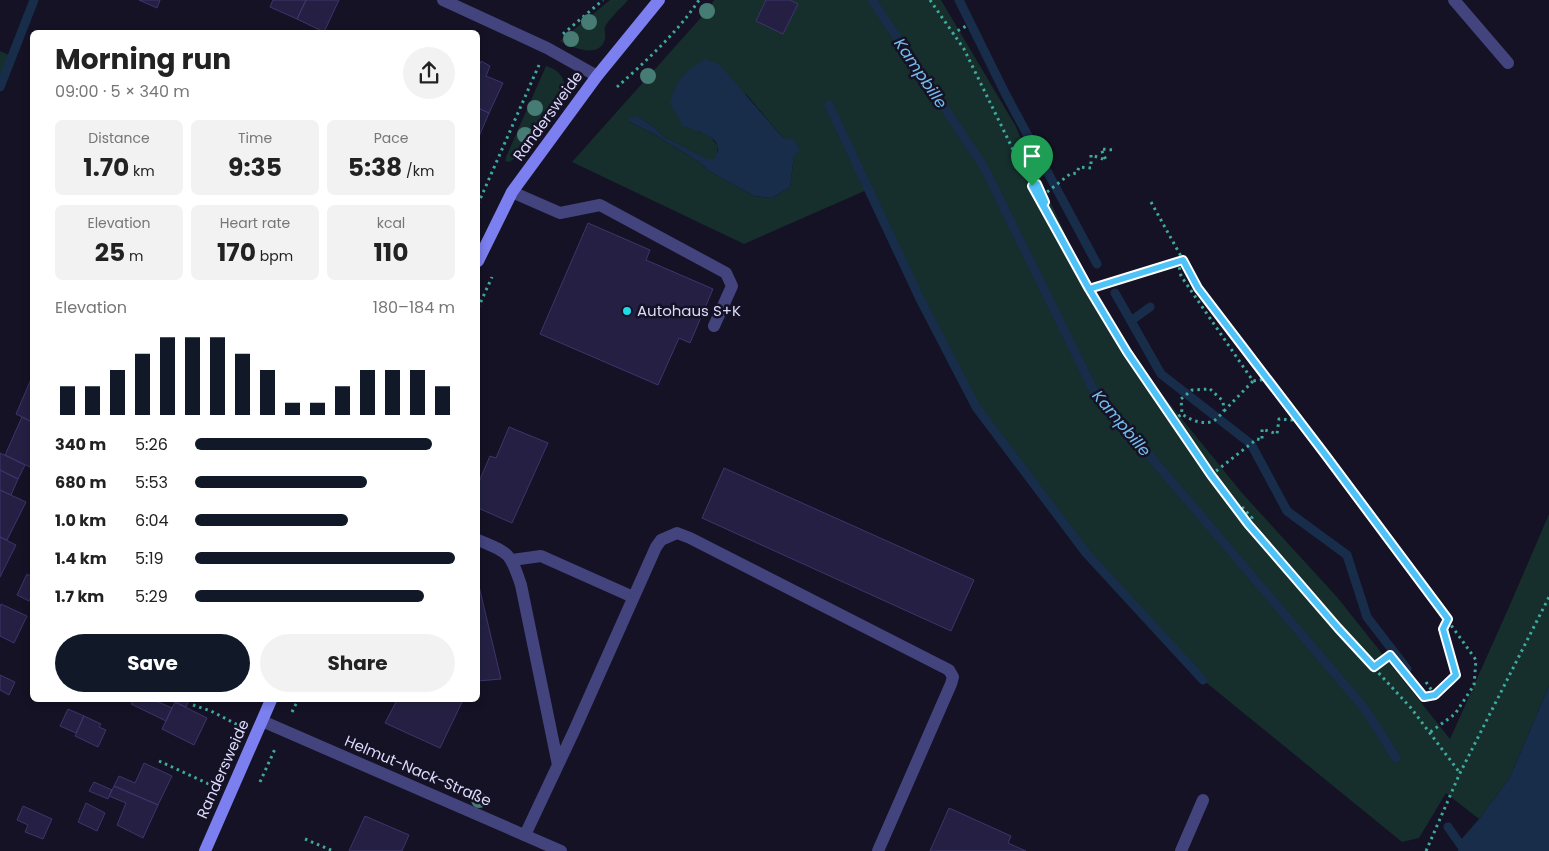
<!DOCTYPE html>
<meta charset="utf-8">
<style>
body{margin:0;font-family:Poppins,sans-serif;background:#f2f2f2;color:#222;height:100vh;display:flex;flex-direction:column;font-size:19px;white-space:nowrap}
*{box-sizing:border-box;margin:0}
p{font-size:16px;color:#767676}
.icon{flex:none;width:28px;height:28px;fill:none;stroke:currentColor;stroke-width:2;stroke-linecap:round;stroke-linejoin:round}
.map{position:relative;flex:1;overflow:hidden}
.drawer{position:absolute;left:30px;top:30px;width:450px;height:672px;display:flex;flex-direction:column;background:#fff;border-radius:8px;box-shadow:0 2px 8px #0003}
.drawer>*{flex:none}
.pin{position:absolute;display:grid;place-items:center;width:42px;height:42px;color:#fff;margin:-51px -21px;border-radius:50% 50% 50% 0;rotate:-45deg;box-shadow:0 0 5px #0007}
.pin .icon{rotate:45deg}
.round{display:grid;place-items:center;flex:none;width:52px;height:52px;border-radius:26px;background:#f2f2f2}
.overview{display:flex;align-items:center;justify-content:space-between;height:85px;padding:0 25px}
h1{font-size:28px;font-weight:700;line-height:38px}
.figures{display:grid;grid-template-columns:repeat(3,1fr);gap:8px;height:85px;padding:5px 25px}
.figures div{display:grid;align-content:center;border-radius:8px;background:#f2f2f2;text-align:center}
.figures b{font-size:25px;font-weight:700}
.figures small{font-size:14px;font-weight:400}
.figures p{font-size:14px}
.chart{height:140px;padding:10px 25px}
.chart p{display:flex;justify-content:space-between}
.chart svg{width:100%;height:90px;margin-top:5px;stroke:#111827;stroke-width:6}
.action{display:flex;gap:10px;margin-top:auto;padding:10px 25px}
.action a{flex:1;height:58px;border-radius:30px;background:#111827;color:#fff;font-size:20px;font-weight:700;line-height:58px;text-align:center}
.action a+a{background:#f2f2f2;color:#222}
ul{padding:0 25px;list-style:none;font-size:16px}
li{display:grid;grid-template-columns:80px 60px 1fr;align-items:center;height:38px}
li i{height:12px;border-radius:6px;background:#111827}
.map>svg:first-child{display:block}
.green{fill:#162e2c;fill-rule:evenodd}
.water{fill:#172d4a}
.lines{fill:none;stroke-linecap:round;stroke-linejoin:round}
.stream{stroke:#172d4a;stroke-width:9}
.building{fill:#252043;stroke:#3d356c}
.path{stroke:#3eaa9e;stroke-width:3;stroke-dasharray:2.5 4;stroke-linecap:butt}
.lane{stroke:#43437e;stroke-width:12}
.street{stroke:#43437e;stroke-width:12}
.secondary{stroke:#7c7fef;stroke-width:12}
.tree{fill:#467c73}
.route-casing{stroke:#fff;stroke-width:10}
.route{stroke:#4fc3f7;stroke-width:6}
.poi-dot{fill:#1ddae4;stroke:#141224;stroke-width:2}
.labels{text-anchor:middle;stroke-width:5;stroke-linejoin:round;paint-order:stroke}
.street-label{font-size:15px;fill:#dcdafb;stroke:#141224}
.poi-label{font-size:15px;fill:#dcdafb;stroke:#141224;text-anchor:start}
.water-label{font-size:16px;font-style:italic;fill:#74bcee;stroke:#141224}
</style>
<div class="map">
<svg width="1549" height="851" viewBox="0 0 1549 851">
<rect width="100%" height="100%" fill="#141224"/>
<path class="green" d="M 610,0 L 628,0 C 622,7 608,20 605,27 C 604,31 606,36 605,39 C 599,60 572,47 560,41 Z
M 714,0 L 941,0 L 1015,125 L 1084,275 L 1152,382 L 1242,493 L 1337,597 L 1450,739 L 1509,607 L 1549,514 L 1549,686 L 1510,777 L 1479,819 L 1446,793 L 1419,838 L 1402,842 L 1203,680 L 1086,553 L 976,407 L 921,301 L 869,189 L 744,244 L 572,162 L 706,12 ZM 746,94 L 784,139 L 794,155 L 790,187 L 772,198 L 754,196 L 709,171 L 699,162 L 654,134 L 630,122 L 639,117 L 655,128 L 664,137 L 707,160 L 713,159 L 717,154 L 718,146 L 708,134 L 699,132 Z
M 0,51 L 12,56 L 0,86 Z
M 546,66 C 557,69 566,77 564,89 L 521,152 L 514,159 L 509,162 L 505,161 L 506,157 Z"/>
<path class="water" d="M 705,59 L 719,64 L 784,139 L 793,138 L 800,150 L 794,156 L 790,187 L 772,198 L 754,196 L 709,171 L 699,162 L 654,134 L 630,122 L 628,119 L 635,116 L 639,117 L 655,128 L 664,137 L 707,159 L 713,159 C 731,139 697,131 683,126 L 670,103 C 677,77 683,74 705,59 Z
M 1549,686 L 1549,851 L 1458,851 L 1459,842 L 1479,819 L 1510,777 Z"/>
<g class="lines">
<path class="stream" d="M 872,0 L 984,167 L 1093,389 L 1365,709 L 1396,758
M 959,0 L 1005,93 L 1097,264
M 0,87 L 34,0
M 829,105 L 921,301 L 976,407 L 1086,553 L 1203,680
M 1115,293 L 1161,374 L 1251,444 L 1287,511 L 1347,555 L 1367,617 L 1407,669
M 1131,321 L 1150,307
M 1448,827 L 1465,851"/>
</g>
<path class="building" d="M 139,0 L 160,0 L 157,8 Z
M 273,0 L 306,0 L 297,19 L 270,7 Z
M 306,0 L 339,0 L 324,32 L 297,19 Z
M 766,0 L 790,0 L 798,4 L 783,34 L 756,21 Z
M 481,61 L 490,66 L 486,76 L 503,83 L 489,113 L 478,108 L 478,69 Z
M 478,108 L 489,113 L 478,139 Z
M 588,223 L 650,250 L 646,260 L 713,289 L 690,343 L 679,338 L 658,385 L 540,334 Z
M 32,377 L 32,422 L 16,414 Z
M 22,417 L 32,422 L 32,468 L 5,455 Z
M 509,427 L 548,443 L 512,523 L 478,508 L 478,484 L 490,456 L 496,458 Z
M 0,453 L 25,465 L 18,479 L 0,470 Z
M 724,468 L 974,580 L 951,631 L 702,518 Z
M 0,470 L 18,479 L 11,495 L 0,490 Z
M 0,490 L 26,502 L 7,540 L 0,537 Z
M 0,537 L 16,545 L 0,577 Z
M 27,574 L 32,577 L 32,594 L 29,601 L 17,595 Z
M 478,582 L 501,679 L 478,681 Z
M 1,604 L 27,616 L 14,643 L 0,636 L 0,607 Z
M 0,675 L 15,682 L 9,695 L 0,690 Z
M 133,700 L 154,700 L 172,708 L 166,721 L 131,704 Z
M 176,700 L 189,700 L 186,707 L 175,702 Z
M 397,700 L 463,700 L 440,748 L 385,723 Z
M 175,702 L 207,718 L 194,745 L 162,729 Z
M 68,709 L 84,716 L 76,733 L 60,726 Z
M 84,716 L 101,724 L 99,727 L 106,730 L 98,747 L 75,736 Z
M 144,763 L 172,776 L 158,805 L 114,786 L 119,776 L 135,783 Z
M 94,782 L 112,790 L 108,799 L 89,791 Z
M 114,786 L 158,805 L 143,838 L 117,825 L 126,803 L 109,796 Z
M 86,803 L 105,813 L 97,831 L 78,822 Z
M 23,806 L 52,819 L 43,839 L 25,832 L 28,825 L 17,820 Z
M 949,808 L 1011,836 L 1008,843 L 1026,851 L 930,851 Z
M 365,816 L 409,835 L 402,851 L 349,851 Z"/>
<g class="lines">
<path class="path" d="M 930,0 L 964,49 L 1020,164 L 1089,289 L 1127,352 L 1173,420 L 1211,475 L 1248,524 L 1338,629 L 1411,708 L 1460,773
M 563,34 L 603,0
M 952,34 L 968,25
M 617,87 C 645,62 678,32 699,0
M 1034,179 L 1045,202 L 1043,205
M 1042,196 L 1070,174 L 1077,173 L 1079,167 L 1091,168 L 1091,155 L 1106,160 L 1101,149 L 1114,150
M 1151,202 L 1198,287 L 1386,534 L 1476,660 L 1474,685 L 1455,714 L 1429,733
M 478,204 L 539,65
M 1178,261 L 1181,276 L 1253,381 L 1267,379
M 1089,289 L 1183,260
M 478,308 L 492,277
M 1210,389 L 1223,401 L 1224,411 C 1220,415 1216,421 1211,422 C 1201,424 1190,420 1182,414 L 1181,399 L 1192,390 Z
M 1224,411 L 1253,381
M 1173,420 L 1182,414
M 1211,475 L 1257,439 L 1262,440 L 1262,429 L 1277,434 L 1279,419 L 1292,420 L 1294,413
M 1242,507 L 1252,518 L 1248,524
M 1374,667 L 1389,655 L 1423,697 L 1435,695 L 1456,675 L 1443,629 L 1447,619
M 1426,682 L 1435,695
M 193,705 L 211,711 L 238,725
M 292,712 L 298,700
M 159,761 L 211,785
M 260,782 L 275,749
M 305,839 L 333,851
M 1426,851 L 1460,773 L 1549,597"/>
<path class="lane" d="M 1454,0 L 1508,63
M 512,192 L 560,213 L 600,205 L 726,273 L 732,286 L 714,326
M 478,540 C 509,553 510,552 521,585 L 558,765
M 512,560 L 541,556 L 633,597
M 525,835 L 574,731 L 656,547 L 661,540 L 677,533 L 690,538 L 949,670 L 953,677 L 951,684 L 878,851
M 1181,851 L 1203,800"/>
<path class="street" d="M 443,0 L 547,48 L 597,76
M 262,721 L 561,851"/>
<path class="secondary" d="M 478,261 L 512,192 L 597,76 L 659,0
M 205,851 L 271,700"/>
</g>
<g class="tree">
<circle cx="707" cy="11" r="8"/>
<circle cx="589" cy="22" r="8"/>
<circle cx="571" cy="39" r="8"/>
<circle cx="648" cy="76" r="8"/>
<circle cx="535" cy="108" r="8"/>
<circle cx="525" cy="135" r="8"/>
<circle cx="479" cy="800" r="8"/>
</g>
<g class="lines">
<g class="route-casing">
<path id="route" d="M 1032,186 L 1089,289 L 1127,352 L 1211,475 L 1248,524 L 1338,628 L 1374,667 L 1390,655 L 1424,697 L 1435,695 L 1456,675 L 1443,629 L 1448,619 L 1324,453 L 1198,288 L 1183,260 L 1089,289 L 1043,205 L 1045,202 L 1037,184 L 1032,186"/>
</g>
<use href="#route" class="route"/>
</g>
<circle class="poi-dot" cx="627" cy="311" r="5"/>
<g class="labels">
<g class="street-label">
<text transform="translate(548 116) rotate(-54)" y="5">Randersweide</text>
<text transform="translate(223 769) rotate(-66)" y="5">Randersweide</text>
<text transform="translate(418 771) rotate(23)" y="5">Helmut-Nack-Straße</text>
</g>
<g class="poi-label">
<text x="637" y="316">Autohaus S+K</text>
</g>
<g class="water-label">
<text transform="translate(921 73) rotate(56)" y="6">Kampbille</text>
<text transform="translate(1122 423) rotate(50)" y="6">Kampbille</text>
</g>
</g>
</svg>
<div class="pin" style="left:1032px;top:186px;background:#1e9e55"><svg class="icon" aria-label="arrive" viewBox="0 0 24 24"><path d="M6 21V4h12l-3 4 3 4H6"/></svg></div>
<section class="drawer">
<div class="overview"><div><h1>Morning run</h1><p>09:00 · 5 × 340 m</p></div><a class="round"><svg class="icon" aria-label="share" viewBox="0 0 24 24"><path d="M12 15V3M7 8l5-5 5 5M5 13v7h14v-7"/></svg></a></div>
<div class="figures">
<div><p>Distance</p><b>1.70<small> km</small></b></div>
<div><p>Time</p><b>9:35</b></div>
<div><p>Pace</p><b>5:38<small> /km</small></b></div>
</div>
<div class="figures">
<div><p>Elevation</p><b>25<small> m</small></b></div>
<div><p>Heart rate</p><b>170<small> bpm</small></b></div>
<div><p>kcal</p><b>110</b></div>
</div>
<div class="chart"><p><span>Elevation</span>180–184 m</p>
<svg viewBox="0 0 160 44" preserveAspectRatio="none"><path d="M5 44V30M15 44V30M25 44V22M35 44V14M45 44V6M55 44V6M65 44V6M75 44V14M85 44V22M95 44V38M105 44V38M115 44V30M125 44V22M135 44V22M145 44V22M155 44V30"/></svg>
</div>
<ul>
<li><b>340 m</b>5:26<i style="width:91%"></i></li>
<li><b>680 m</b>5:53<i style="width:66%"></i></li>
<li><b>1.0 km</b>6:04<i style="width:59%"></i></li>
<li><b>1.4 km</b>5:19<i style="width:100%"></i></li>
<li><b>1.7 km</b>5:29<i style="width:88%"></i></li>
</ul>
<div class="action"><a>Save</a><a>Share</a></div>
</section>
</div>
